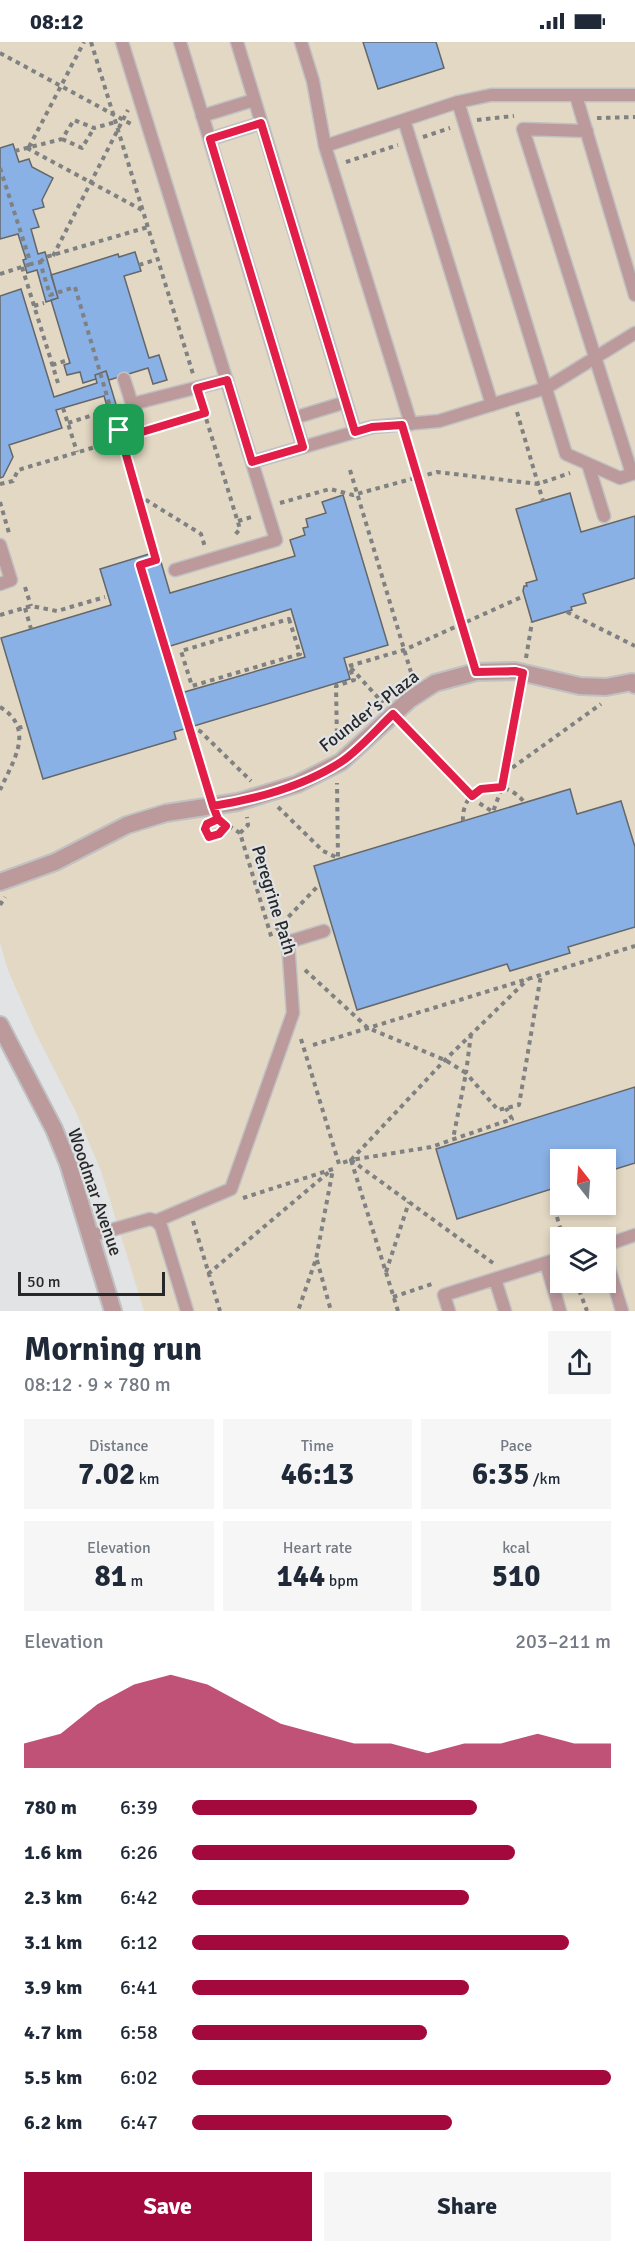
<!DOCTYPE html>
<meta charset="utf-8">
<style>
body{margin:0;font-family:Signika,sans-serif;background:#f6f6f7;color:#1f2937;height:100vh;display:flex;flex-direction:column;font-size:22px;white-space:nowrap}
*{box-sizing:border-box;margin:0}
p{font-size:20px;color:#747a83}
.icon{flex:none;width:33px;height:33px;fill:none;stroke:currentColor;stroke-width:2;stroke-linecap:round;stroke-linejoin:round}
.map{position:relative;height:1269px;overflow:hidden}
.drawer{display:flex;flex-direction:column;background:#fff;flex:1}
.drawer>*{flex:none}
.needle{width:39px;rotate:343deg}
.buttons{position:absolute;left:550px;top:1107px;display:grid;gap:12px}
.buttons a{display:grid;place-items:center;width:66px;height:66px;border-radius:0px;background:#fff;box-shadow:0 3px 9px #0003;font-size:30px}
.scale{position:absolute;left:18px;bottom:15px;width:147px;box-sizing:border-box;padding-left:6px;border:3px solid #272829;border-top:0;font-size:16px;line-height:21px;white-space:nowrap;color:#272829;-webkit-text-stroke:4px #e1e3e5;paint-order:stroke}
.pin{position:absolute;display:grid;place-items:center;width:51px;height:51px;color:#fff;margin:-26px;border-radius:12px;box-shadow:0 3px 9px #0006}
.round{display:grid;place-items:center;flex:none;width:63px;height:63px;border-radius:0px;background:#f6f6f7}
.head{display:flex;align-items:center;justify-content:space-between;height:102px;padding:0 24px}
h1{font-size:33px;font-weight:700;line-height:45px}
.metrics{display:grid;grid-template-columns:repeat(3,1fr);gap:9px;height:102px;padding:6px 24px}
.metrics div{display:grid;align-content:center;border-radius:0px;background:#f6f6f7;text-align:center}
.metrics b{font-size:30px;font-weight:700}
.metrics small{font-size:16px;font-weight:400}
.metrics p{font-size:16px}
.chart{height:168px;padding:12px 24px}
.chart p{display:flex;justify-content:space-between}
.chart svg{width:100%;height:108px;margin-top:6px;fill:#a4093d;opacity:.7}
.action{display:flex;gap:12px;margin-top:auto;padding:12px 24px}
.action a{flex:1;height:69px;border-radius:0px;background:#a4093d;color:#fff;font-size:24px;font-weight:700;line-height:69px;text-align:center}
.action a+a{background:#f6f6f7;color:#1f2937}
ul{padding:0 24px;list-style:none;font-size:20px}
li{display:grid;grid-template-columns:96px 72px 1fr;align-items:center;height:45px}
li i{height:15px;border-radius:8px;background:#a4093d}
.status{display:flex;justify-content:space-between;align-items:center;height:42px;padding:0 30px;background:#fff;direction:ltr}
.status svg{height:16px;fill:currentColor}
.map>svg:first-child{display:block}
.education{fill:#e3d8c3;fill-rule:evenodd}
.building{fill:#89b1e6;stroke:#656769;stroke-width:1.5;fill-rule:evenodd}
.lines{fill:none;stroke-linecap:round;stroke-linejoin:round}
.service-casing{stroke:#c0c1c3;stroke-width:15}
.pedestrian-casing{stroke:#c0c1c3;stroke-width:20}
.minor-casing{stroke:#c0c1c3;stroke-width:20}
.path{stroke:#7f8182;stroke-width:4;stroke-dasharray:4.5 4.5;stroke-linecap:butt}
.service{stroke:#bc9a9c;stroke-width:12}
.pedestrian{stroke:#bc9a9c;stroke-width:16}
.minor{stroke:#bc9a9c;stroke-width:16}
.route-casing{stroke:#fff;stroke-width:12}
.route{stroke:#e11d48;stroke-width:8}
.labels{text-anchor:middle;stroke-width:4.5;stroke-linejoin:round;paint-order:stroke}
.street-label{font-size:18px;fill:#272829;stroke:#e1e3e5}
</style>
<div class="status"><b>08:12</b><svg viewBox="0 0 49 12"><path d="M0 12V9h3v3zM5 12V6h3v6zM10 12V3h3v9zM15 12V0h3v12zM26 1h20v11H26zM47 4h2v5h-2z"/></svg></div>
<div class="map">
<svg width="635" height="1269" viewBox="0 0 635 1269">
<rect width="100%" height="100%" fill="#e1e3e5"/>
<path class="education" d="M 0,0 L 635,0 L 635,1269 L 144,1269 L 101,1129 L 76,1070 L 35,990 L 8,928 L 0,901 ZM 561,1118 L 606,1118 L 606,1162 L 561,1162 ZM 561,1196 L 606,1196 L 606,1240 L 561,1240 Z"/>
<path class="building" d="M 363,0 L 436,0 L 444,26 L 378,47 Z
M 13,102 L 19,120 L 29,117 L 32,125 L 53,136 L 42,158 L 44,165 L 33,168 L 39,185 L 31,187 L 38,212 L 45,210 L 58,256 L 46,260 L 37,228 L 27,231 L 23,218 L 26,217 L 18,192 L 0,197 L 0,106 Z
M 135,210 L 141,229 L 124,234 L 149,316 L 159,313 L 167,338 L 153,342 L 148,326 L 109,338 L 106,329 L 95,333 L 96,337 L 83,341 L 80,330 L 67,333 L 64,323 L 70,321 L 51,258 L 58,256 L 51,233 L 118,212 L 119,215 Z
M 21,247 L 54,355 L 97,341 L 95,333 L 106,329 L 126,396 L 117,398 L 104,354 L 56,368 L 62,386 L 9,403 L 13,415 L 3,435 L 0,436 L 0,254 Z
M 570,451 L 581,490 L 635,474 L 635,536 L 583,552 L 586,561 L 571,565 L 572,568 L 532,580 L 523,549 L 524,544 L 527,544 L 526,541 L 537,538 L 516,467 Z
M 343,453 L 388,603 L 344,616 L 350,637 L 174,690 L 176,697 L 43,737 L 1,596 L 111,563 L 100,527 L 149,512 L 147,505 L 152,503 L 156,503 L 170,551 L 295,514 L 290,498 L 305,493 L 303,486 L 308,485 L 306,477 L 326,471 L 322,460 ZM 291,567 L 305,615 L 181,651 L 167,605 Z
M 570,747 L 577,772 L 621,759 L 635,805 L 635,885 L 568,905 L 570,911 L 510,929 L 507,922 L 357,968 L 314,824 Z
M 635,1045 L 635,1121 L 606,1130 L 606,1118 L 561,1118 L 561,1144 L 457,1177 L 436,1107 Z"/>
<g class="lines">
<g class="service-casing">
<path id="service" d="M 122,0 L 276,498 L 175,528
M 180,0 L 303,405
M 237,0 L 355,390
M 301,0 L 313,39 L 325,104 L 411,382
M 576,54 L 635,253
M 458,60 L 566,412 L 620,436 L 635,431
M 202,74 L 254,58
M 404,78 L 492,363
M 587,89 L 523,87 L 632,432
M 210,97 L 261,81
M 325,104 L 458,60 L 491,53 L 635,53
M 124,337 L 132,362 L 227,338
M 294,376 L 346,360
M 252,420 L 372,385 L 439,379 L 546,346 L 635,291
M 588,422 L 604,474
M 0,503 L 11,538 L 0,542
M 156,1179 L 231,1147 L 293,971 L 288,900 L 324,889
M 90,1194 L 150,1177 L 156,1179 L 161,1184 L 187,1269
M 606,1203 L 635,1193
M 606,1216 L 622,1269
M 546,1221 L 560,1269
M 495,1237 L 505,1269
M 449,1269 L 444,1253 L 561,1216"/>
</g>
<g class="pedestrian-casing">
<path id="pedestrian" d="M 0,840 L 55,820 L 127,783 L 166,771 L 238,760 L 297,742 L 341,720 L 409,658 L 435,641 L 476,630 L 515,629 L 580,644 L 606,645 L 632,640 L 635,643"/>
</g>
<g class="minor-casing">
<path id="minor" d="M 0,983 L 54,1087 L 68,1121 L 113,1269"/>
</g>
<path class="path" d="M 91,0 L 193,332
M 0,11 L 131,82
M 597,76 L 635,75
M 477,78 L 514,74
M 423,95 L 450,86
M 62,97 L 82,106 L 94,86
M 29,105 L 84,0
M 27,106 L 142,168
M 15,109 L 62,97 L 74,78 L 94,86 L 116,80
M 346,120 L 398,103
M 0,126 L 31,222 L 40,220 L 50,253 L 75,245 L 155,518 L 140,523 L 209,748
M 53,214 L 128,68
M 40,220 L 46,215 L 148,185
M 139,223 L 158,217
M 22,225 L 58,341
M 0,232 L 31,222
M 34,264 L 44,261
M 52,323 L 65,319
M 201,360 L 240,487 L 234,494
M 63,366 L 77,410
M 517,370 L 543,459
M 68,381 L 112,367
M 405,395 L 471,615
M 350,428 L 413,637
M 0,442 L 13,439 L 18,428 L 102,403 L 107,392 L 129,386 L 143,390 L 205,371
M 138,453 L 201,492 L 205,505
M 0,460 L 9,491
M 280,461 L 330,447 L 353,453 L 437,430 L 538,442 L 570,431
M 238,479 L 255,474
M 25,545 L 31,564
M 25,566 L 31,587
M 567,570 L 635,604
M 0,573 L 31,564 L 57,569 L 105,555
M 289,577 L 300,612 L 192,644 L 181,609 Z
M 526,616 L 532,580
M 349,624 L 404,608 L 524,554
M 351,626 L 383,661
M 0,665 C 36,687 13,719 0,748
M 404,684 L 479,761 L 493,770 L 502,745 L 520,646
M 190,685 L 200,689 L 251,739
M 18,686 L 27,684
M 337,700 L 336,644 L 354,638 L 349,624
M 505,731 L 601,662
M 278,765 L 323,809 L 338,816 L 337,741
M 221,779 L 240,791 L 272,897
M 463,779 C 461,742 504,734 524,760
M 206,783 L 206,792 L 209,795 L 219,792 L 227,783
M 240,791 L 248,783 L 247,775
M 0,863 L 5,855
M 276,888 L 319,843
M 305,928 L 368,986 L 445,1018 L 466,1031 L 453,1097
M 471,992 L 466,1031 L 498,1068 L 519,1063 L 541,933
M 301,997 L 339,1122 L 351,1118 L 398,1269
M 313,1003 L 635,904
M 351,1118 L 445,1018 L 528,937
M 243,1156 L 333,1127 L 316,1217 L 298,1269
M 557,1175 L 563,1196
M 193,1179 L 220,1269
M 573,1196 L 601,1187
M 317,1218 L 331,1269
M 493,1221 L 351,1118 L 431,1105 L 512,1077 L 506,1066
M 386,1230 L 409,1160
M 208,1232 L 329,1130
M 576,1240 L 587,1269
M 393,1255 L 435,1241"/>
<use href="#service" class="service"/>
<use href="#pedestrian" class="pedestrian"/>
<use href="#minor" class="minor"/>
</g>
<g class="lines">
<g class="route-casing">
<path id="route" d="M 119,388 L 156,518 L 140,523 L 213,764 L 218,777 L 207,782 L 205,787 L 209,795 L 219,792 L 226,784 L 218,777 L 213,764 C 257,757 304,744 341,720 C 358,709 378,686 393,672 L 472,754 L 481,747 L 502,745 L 523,631 L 515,629 L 476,630 L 402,383 L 372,385 L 355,390 L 261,81 L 210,97 L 303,405 L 252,420 L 227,338 L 197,346 L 205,371 L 142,390 L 129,386 L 119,388"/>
</g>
<use href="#route" class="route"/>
</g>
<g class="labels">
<g class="street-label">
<text transform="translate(369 669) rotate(-38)" y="6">Founder's Plaza</text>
<text transform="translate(274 858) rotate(73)" y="6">Peregrine Path</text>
<text transform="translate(95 1150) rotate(71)" y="6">Woodmar Avenue</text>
</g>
</g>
</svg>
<div class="buttons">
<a><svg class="needle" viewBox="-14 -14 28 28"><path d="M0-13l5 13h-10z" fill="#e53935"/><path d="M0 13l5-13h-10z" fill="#747a83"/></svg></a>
<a><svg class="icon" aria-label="layers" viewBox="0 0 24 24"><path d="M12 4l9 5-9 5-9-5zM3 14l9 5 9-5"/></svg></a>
</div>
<div class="scale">50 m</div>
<div class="pin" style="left:119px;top:388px;background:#1e9e55"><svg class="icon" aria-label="arrive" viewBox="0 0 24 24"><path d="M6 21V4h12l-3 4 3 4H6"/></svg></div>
</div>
<section class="drawer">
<div class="head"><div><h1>Morning run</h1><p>08:12 · 9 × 780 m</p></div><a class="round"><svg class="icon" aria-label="share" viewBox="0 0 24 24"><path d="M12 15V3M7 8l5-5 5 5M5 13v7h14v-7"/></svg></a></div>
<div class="metrics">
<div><p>Distance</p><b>7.02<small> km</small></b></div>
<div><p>Time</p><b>46:13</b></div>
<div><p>Pace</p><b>6:35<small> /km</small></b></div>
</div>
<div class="metrics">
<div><p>Elevation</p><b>81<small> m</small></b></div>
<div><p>Heart rate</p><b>144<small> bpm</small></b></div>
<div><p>kcal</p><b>510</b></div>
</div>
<div class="chart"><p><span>Elevation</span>203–211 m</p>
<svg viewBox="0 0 160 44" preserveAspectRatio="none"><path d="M0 44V34L10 30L20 18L30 10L40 6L50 10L60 18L70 26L80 30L90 34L100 34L110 38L120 34L130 34L140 30L150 34L160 34V44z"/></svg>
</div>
<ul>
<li><b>780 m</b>6:39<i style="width:68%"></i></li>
<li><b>1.6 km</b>6:26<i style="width:77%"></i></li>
<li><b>2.3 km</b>6:42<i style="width:66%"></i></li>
<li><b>3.1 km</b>6:12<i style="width:90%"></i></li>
<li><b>3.9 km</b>6:41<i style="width:66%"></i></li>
<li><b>4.7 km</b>6:58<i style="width:56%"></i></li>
<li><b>5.5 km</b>6:02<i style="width:100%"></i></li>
<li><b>6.2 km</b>6:47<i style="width:62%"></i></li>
</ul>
<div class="action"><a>Save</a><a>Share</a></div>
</section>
